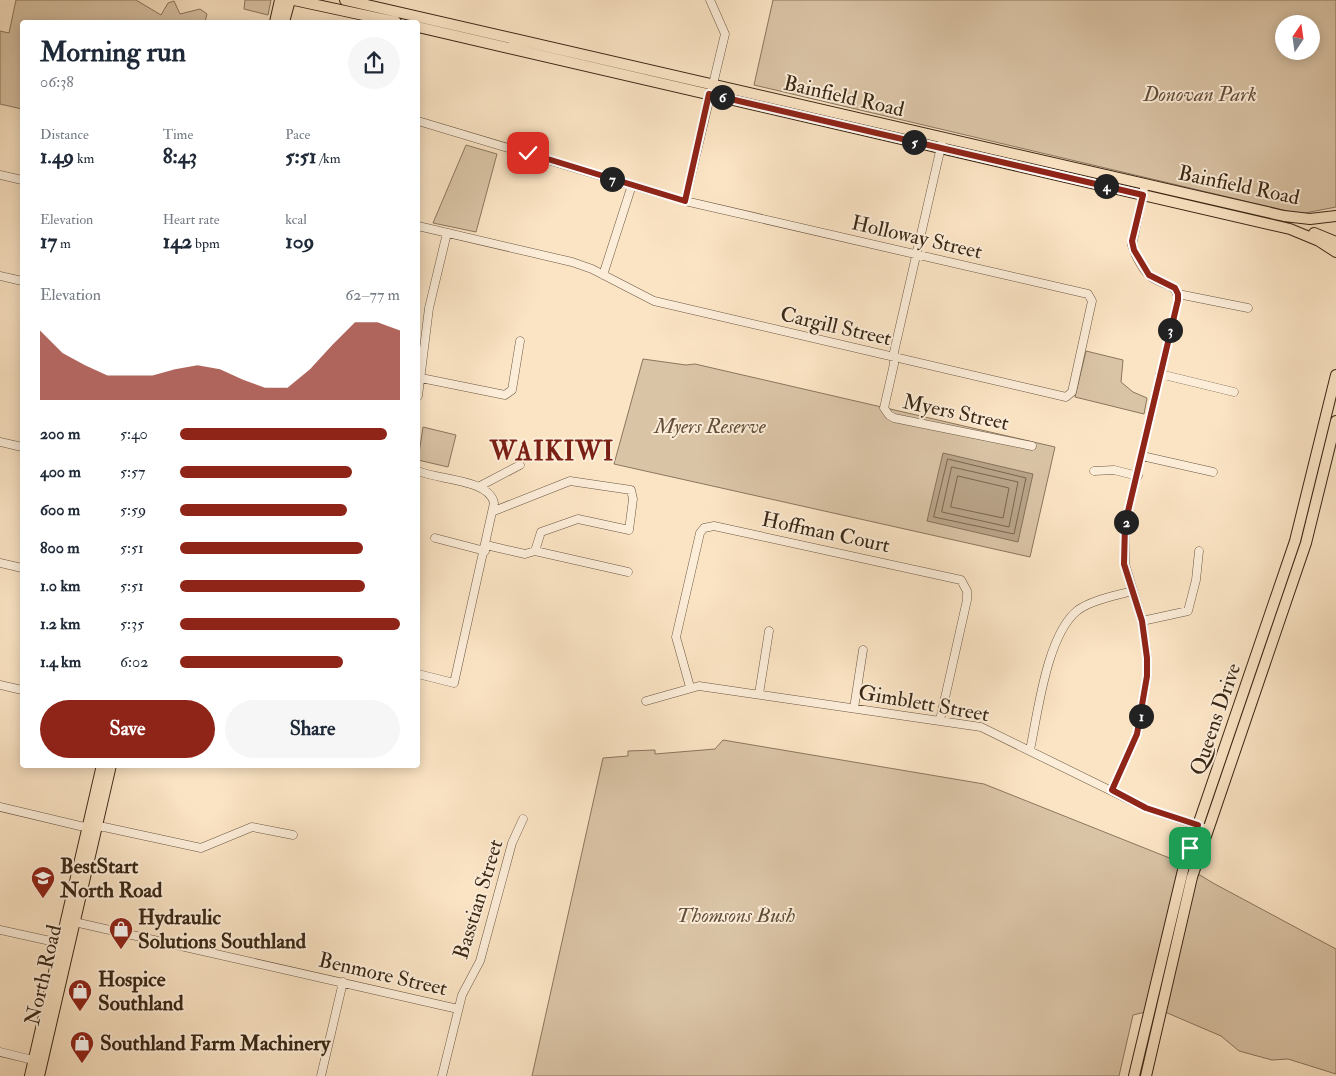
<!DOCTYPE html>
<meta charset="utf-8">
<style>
body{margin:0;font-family:"IM FELL Double Pica",serif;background:#f6f6f7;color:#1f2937;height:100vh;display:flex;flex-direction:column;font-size:19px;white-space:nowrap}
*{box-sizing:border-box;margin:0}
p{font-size:16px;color:#747a83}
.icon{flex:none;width:28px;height:28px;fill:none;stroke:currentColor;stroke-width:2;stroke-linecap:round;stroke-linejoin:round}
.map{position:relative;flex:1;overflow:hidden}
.side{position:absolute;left:20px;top:20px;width:400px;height:748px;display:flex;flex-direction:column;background:#fff;border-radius:5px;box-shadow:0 2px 12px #0003}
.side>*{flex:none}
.needle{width:32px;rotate:13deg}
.fabs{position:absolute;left:1275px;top:15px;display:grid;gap:10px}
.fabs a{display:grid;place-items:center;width:45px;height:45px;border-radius:50%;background:#fff;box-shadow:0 2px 12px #0003;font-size:25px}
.pin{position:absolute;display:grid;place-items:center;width:42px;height:42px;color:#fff;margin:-21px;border-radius:10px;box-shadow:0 2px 8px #0006}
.km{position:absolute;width:25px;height:25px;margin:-12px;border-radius:50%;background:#222;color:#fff;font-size:14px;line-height:25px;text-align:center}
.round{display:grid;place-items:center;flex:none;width:52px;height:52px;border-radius:26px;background:#f6f6f7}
.summary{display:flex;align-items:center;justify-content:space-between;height:85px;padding:0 20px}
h1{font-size:28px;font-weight:800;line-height:38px}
.figures{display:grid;grid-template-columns:repeat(3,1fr);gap:8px;height:85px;padding:5px 20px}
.figures div{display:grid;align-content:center}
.figures b{font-size:21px;font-weight:800}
.figures small{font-size:14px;font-weight:400}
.figures p{font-size:14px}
.chart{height:140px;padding:10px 20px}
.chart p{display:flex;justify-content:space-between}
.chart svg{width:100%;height:90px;margin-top:5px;fill:#8f2418;opacity:.7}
.cta{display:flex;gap:10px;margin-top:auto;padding:10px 20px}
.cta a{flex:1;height:58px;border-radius:30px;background:#8f2418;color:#fff;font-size:20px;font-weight:800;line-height:58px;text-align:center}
.cta a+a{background:#f6f6f7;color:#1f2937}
ul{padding:0 20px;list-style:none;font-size:16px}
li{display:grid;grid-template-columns:80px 60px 1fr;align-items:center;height:38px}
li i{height:12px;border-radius:6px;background:#8f2418}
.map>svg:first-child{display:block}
.green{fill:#dac4a6;stroke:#8a765e;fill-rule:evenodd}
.water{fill:#b9a488;stroke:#86725a}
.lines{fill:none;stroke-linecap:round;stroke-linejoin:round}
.shore{stroke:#7a664e;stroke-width:1}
.minor-casing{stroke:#6a5641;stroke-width:9}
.major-casing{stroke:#3a2715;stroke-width:12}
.minor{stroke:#fcedd9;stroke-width:8}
.major{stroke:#fbe4c4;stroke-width:10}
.route-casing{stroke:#fff;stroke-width:10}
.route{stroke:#8f2418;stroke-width:6}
.labels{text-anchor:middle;stroke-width:4;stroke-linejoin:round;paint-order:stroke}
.park-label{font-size:21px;font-style:italic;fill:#624e39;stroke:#fcedd9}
.street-label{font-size:21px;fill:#3a2715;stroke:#fcedd9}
.poi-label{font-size:21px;font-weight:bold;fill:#3a2715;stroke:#fcedd9;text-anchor:start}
.district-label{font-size:26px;font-weight:bold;letter-spacing:1px;fill:#7a1f14;stroke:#fcedd9}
</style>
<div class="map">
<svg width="1336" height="1076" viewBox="0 0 1336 1076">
<rect width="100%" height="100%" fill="#fbe4c4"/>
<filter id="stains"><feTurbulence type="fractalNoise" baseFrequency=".004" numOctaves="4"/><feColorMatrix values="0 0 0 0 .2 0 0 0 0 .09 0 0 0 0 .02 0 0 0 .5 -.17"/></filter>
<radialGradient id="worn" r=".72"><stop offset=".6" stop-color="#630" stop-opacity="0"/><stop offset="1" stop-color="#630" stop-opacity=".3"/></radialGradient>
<path class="green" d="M 16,0 L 136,0 L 161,15 L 168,3 L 174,1 L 180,14 L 200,9 L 207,14 L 205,22 L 22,22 L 22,109 L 0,104 L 0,31 L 9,33 Z
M 245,0 L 271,0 L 268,15 L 244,9 Z
M 773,0 L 1336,0 L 1336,207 L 1300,214 L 754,85 ZM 1284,24 L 1311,24 L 1311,51 L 1284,51 Z
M 466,145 L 497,154 L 476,232 L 433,223 Z
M 1086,351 L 1123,360 L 1121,382 L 1133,392 L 1147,398 L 1144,414 L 1075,397 Z
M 643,359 L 686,365 L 695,364 L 1055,447 L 1030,557 L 614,464 Z
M 423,427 L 456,435 L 448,467 L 418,460 Z
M 723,740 L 984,784 L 1177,861 L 1213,883 L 1336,949 L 1336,1074 L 1288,1059 L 1272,1060 L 1239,1051 L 1221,1036 L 1158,1009 L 1133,1015 L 1119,1076 L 532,1076 L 603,758 L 628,756 L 628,751 L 655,750 L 655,754 L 715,749 Z"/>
<path class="water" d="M 943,453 L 1033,474 L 1018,542 L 927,521 Z"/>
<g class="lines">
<path class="shore" d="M 948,459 L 1026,478 L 1014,534 L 934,517 Z
M 952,467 L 1018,482 L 1009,527 L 942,512 Z
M 958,476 L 1009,488 L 1003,518 L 951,507 Z"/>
<g class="minor-casing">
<path id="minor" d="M 418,121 L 685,201 L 1088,294 L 1092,301 L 1072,392 L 1066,397 L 654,301 L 592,269 L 572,262 L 418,226
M 943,138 L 894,352 L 894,364 L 884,408 L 889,415 L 894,418 L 1032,446
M 0,175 L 22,180
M 685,201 L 725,34 L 710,0
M 603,275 L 632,185
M 0,276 L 22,281
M 1178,294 L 1248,308
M 1160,374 L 1234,392
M 421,378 L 505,395 L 512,390 L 520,341
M 418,396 L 429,308 L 447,233
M 0,442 L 22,447
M 1142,456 L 1213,472
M 418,471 C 438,480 489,479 494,503 L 454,683 L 418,674
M 1094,471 L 1114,470 L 1138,476
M 480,486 L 520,465
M 494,511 L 570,481 L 631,490 L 633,499 L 629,530 L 578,519 L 541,532 L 535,551
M 435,538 L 485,551
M 486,545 L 525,554 L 535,551 L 628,572
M 0,563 L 22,568
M 1142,621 L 1188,611 L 1196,580 L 1199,551
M 0,685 L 22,690
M 690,687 L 676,637 L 700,533 L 704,528 L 714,526 L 961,580 L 967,591 L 967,600 L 940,720
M 759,694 L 769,631
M 646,701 L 699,686 L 981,727 L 1146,808 L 1202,827
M 854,708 L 863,650
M 1030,750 C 1038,712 1047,634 1078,610 C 1092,600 1115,596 1132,591
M 1112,790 L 1137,734 L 1147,676 L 1147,657 L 1142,621 L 1125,564 L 1125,524 L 1178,300 C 1178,282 1161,286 1150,276 C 1142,269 1135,255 1132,245 L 1145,184
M 0,807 L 80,826 L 104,827 L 201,848 L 252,827 L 293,835
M 70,921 L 458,1009
M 0,930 L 64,944
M 0,1052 L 37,1061
M 321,1076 L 343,982
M 442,1076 L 462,995 L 480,961 L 512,843 L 523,819"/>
</g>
<g class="major-casing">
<path id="major" d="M 294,0 L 396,22
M 345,0 L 1284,216 L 1310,219 L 1336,216
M 275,22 L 280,0
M 284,22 L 290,0
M 418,27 L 1290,229 L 1319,241 L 1336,252
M 1314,233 L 1336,242
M 30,1076 L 102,765
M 39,1076 L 111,765
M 1134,1076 L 1184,866 L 1295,541 L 1336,375
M 1146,1076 L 1192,877 L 1306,543 L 1336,421"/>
</g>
<use href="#minor" class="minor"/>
<use href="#major" class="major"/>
</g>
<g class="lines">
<g class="route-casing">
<path id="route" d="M 528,153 L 685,201 L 709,94 L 1143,195 L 1132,241 L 1134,250 L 1149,275 L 1175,288 L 1178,294 L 1178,300 L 1125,524 L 1124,564 L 1142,621 L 1147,658 L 1147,676 L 1137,734 L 1112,790 L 1146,808 L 1198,825 L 1190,848"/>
</g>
<use href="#route" class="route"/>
</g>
<defs>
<g id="school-pin" transform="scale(1.25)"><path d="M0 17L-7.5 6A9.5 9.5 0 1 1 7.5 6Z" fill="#8f2418" stroke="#fcedd9"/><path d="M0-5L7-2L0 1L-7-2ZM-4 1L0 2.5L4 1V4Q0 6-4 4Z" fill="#fff"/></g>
<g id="shop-pin" transform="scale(1.25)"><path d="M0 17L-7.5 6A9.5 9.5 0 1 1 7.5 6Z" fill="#8f2418" stroke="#fcedd9"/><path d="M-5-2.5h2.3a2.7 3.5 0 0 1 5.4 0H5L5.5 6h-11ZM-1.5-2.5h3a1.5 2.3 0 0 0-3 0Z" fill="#fff"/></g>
</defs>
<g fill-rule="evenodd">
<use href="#school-pin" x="43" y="878"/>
<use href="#shop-pin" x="121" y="929"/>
<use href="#shop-pin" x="80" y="991"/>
<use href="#shop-pin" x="82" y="1043"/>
</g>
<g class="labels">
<g class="park-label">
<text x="1200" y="101">Donovan Park</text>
<text x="710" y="433">Myers Reserve</text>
<text x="736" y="922">Thomsons Bush</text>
</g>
<g class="street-label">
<text transform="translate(844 96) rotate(13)" y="7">Bainfield Road</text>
<text transform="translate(1239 185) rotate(12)" y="7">Bainfield Road</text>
<text transform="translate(917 237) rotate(13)" y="7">Holloway Street</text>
<text transform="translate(836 326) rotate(13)" y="7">Cargill Street</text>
<text transform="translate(956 412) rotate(12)" y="7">Myers Street</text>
<text transform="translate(826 532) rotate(12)" y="7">Hoffman Court</text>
<text transform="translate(924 703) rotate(10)" y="7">Gimblett Street</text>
<text transform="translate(1215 719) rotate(-71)" y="7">Queens Drive</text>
<text transform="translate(478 899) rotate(-73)" y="7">Basstian Street</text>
<text transform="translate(383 974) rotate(13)" y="7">Benmore Street</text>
<text transform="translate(43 975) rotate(-77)" y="7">North Road</text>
</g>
<g class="poi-label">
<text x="60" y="873">BestStart<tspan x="60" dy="24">North Road</tspan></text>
<text x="138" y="924">Hydraulic<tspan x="138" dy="24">Solutions Southland</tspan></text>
<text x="98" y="986">Hospice<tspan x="98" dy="24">Southland</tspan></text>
<text x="100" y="1050">Southland Farm Machinery</text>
</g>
<g class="district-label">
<text x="552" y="460">WAIKIWI</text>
</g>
</g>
<rect width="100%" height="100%" filter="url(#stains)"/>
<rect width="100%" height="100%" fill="url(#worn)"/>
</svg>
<div class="fabs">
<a><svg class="needle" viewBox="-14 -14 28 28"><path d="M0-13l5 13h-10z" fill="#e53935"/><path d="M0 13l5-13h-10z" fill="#747a83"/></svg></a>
</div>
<div class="pin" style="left:1190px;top:848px;background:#1e9e55"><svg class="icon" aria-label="arrive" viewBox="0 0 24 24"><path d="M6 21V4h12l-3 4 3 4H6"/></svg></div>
<div class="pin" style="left:528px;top:153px;background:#d93025"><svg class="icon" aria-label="check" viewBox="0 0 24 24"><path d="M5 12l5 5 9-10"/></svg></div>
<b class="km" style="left:1141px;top:716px">1</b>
<b class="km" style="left:1126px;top:522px">2</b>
<b class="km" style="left:1170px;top:330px">3</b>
<b class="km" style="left:1106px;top:186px">4</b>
<b class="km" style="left:914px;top:142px">5</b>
<b class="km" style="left:722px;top:97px">6</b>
<b class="km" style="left:612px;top:179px">7</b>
<section class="side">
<div class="summary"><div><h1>Morning run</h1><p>06:38</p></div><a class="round"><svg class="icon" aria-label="share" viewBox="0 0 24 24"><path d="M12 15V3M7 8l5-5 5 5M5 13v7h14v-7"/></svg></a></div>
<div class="figures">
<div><p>Distance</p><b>1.49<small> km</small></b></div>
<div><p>Time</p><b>8:43</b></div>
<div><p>Pace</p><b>5:51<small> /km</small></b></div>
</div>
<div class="figures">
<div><p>Elevation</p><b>17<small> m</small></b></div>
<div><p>Heart rate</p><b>142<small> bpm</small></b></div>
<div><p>kcal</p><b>109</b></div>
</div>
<div class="chart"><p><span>Elevation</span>62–77 m</p>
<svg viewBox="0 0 160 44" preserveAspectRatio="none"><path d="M0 44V10L10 21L20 27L30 32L40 32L50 32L60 29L70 27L80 29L90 34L100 38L110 38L120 29L130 17L140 6L150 6L160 10V44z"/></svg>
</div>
<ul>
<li><b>200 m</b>5:40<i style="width:94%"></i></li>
<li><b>400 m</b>5:57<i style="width:78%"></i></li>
<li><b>600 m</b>5:59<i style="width:76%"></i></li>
<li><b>800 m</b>5:51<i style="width:83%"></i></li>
<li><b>1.0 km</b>5:51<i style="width:84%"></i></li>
<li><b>1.2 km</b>5:35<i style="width:100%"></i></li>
<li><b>1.4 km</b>6:02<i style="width:74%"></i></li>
</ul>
<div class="cta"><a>Save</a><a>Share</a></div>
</section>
</div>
